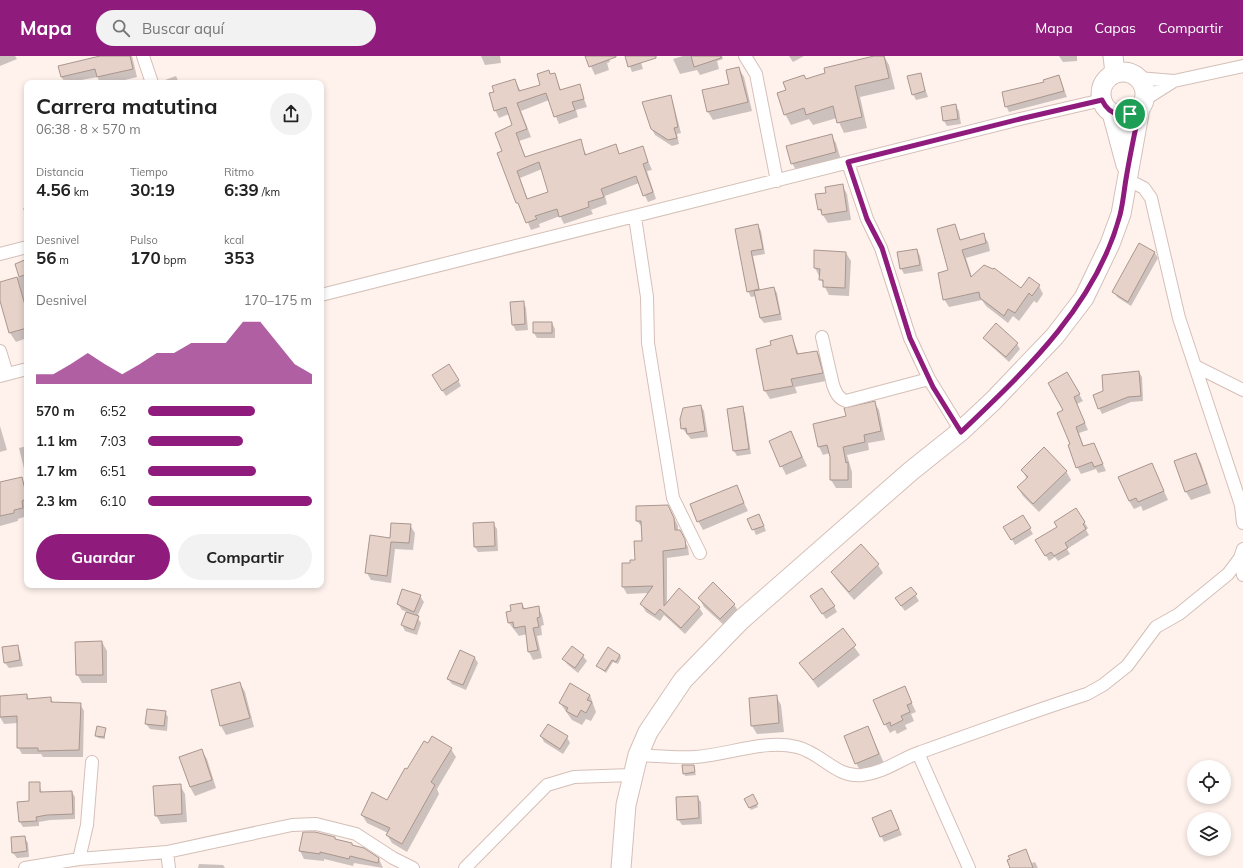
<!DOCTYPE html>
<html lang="es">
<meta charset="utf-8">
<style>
body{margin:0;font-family:Mulish,sans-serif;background:#f2f2f2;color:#222;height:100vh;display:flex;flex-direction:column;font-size:15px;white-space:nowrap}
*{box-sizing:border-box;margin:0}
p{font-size:13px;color:#767676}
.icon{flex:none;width:22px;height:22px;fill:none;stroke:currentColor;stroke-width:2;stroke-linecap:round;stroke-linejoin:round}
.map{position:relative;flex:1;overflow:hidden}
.details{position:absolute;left:24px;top:24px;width:300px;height:508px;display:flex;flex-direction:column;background:#fff;border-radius:8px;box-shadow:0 2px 6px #0003}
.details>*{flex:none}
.buttons{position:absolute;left:1187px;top:704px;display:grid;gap:8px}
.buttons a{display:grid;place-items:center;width:44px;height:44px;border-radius:50%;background:#fff;box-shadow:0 2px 6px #0003;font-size:20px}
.pin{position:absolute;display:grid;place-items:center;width:34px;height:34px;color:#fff;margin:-17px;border:2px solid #fff;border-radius:50%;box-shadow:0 1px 4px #0007}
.round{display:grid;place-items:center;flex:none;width:42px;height:42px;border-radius:21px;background:#f2f2f2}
.head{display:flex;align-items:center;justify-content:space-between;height:68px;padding:0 12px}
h1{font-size:22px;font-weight:700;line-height:30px}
.figures{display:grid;grid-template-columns:repeat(3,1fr);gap:6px;height:68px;padding:4px 12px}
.figures div{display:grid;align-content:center}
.figures b{font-size:17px;font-weight:700}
.figures small{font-size:11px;font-weight:400}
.figures p{font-size:11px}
.chart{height:112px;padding:8px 12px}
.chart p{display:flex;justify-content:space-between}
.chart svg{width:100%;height:72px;margin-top:4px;fill:#8f1c7d;opacity:.7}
.button{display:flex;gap:8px;margin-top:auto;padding:8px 12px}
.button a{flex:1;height:46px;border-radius:24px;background:#8f1c7d;color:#fff;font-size:16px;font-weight:700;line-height:46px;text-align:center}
.button a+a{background:#f2f2f2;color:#222}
ul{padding:0 12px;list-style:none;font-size:13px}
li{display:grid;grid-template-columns:64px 48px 1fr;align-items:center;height:30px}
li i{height:10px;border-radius:5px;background:#8f1c7d}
header{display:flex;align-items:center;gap:24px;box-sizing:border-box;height:56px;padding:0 20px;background:#8f1c7d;color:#fff}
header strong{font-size:19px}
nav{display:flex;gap:22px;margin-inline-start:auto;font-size:14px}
.search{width:280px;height:36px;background:#f2f2f2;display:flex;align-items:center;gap:10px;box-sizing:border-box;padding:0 14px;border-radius:22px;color:#767676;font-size:15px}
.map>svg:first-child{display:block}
.shadow{fill:#0003;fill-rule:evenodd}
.building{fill:#e6d2c9;stroke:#a9968e;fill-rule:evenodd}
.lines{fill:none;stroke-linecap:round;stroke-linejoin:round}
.street-casing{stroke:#d4bfb7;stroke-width:14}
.primary-casing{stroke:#d4bfb7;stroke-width:21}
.street{stroke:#fff;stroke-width:12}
.primary{stroke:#fff;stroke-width:19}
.route-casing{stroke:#fff;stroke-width:8}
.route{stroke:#8f1c7d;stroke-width:5}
</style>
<header>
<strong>Mapa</strong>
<div class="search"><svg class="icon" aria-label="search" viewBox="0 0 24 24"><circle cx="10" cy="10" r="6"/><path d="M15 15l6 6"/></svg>Buscar aquí</div>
<nav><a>Mapa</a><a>Capas</a><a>Compartir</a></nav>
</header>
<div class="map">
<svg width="1243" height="812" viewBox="0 0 1243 812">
<rect width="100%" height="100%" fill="#fff2ed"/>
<path class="shadow" d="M 0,0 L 15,0 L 17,3 L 0,10 Z
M 104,0 L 132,0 L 137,21 L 117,26 L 118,27 L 99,27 L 98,21 L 65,27 L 61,20 Z
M 481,0 L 500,0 L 501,7 L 485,9 Z
M 586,0 L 608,0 L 610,6 L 607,7 L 609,14 L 595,19 Z
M 626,0 L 639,0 L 643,13 L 632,16 Z
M 683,0 L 722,0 L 723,3 L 717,5 L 719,13 L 700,19 L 697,14 L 680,18 L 673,3 Z
M 789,0 L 804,0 L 793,6 Z
M 878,0 L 884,0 L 889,9 L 895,33 L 860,41 L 867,72 L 844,77 L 837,62 L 813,69 L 809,63 L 791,69 L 785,58 L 787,35 Z
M 1077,0 L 1077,5 L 1063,6 L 1059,0 Z
M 739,13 L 744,21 L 752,55 L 713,64 L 708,56 L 703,35 L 730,28 Z
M 554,18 L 561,34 L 579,29 L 587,51 L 576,54 L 578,61 L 559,68 L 549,44 L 521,55 L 531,81 L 519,85 L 526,102 L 580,85 L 587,100 L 616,89 L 620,99 L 642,91 L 652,114 L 647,115 L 656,143 L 648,146 L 639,127 L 605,140 L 607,148 L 591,154 L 593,158 L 564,168 L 560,160 L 539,168 L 540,171 L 531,174 L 499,97 L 504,95 L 513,70 L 509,58 L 499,62 L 495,54 L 496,36 L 515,24 L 521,36 L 541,29 L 551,19 ZM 542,113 L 549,137 L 528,144 L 520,122 Z
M 920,18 L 928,41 L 916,44 L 913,38 Z
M 176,20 L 179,27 L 166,27 L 165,24 Z
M 1059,20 L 1067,41 L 1009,56 L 1006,50 Z
M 670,40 L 673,46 L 681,77 L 677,78 L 679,88 L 672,90 L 655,79 L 652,73 Z
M 955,49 L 959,55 L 961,68 L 947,70 L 944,65 Z
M 831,79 L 836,87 L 841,104 L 797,116 L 792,107 Z
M 842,129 L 847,138 L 851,164 L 828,167 L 819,153 L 827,138 Z
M 27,151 L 27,165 L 23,152 Z
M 758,169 L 761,175 L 765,198 L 753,200 L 760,235 L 774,232 L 777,237 L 782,264 L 764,267 L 760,262 L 756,240 L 751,241 L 748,235 L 736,173 Z
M 955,169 L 961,185 L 983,179 L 988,186 L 990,195 L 966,202 L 972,221 L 1021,233 L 1039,230 L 1043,238 L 1037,247 L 1034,245 L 1019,265 L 1013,260 L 1008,267 L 986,250 L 982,244 L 949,251 L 944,243 Z
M 1140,188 L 1155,197 L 1158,202 L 1131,250 L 1117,241 L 1114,236 Z
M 917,194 L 920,200 L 923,215 L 904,218 L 901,212 Z
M 846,197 L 851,205 L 849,240 L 829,239 L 815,212 Z
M 27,205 L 27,282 L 16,286 L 10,277 L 0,241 L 0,227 L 20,221 L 16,208 Z
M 523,246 L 526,252 L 528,274 L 516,275 L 513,269 L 511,247 Z
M 552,267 L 555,273 L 555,282 L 537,282 L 534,277 Z
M 792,280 L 799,299 L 817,296 L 822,304 L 826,325 L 795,331 L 797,337 L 770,343 L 765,335 L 757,294 L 772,290 Z
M 985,282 L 1017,288 L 1020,293 L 1009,306 L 988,287 Z
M 1139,316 L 1142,321 L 1143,345 L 1131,346 L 1102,358 L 1099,352 Z
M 1067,317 L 1083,345 L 1077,348 L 1088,374 L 1079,377 L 1084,391 L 1097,394 L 1106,415 L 1098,417 L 1096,413 L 1081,418 L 1077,411 L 1065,355 Z
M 458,324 L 461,330 L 446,340 L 436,325 Z
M 874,346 L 879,354 L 885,384 L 868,387 L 869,394 L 847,399 L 852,416 L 852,432 L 836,432 L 831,424 L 830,397 L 823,399 L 819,391 Z
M 701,350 L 704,355 L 708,381 L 691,383 L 682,372 Z
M 742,352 L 745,357 L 751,398 L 737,400 L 734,395 Z
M 0,370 L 7,394 L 0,396 Z
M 791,376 L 807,410 L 786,419 L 770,386 Z
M 27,390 L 27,421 L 26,421 L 19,392 Z
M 1196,398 L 1201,407 L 1211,437 L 1191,444 L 1186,436 Z
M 1022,414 L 1066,415 L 1071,424 L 1039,456 L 1023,440 L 1018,432 L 1027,423 Z
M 1156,417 L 1168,444 L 1143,455 L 1141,450 L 1134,453 L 1129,445 Z
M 21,422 L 27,433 L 27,460 L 18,463 L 18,465 L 0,470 L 0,427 Z
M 736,430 L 748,455 L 703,474 L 698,465 Z
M 1076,453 L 1088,472 L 1086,474 L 1089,479 L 1067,493 L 1070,498 L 1058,505 L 1055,501 L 1049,505 L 1037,484 L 1058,471 Z
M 672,457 L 678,470 L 678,475 L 688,491 L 689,499 L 667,502 L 667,548 L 699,551 L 703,558 L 685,578 L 664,559 L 660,565 L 646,556 L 642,549 L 649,537 L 627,538 L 623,531 L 631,508 L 636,505 L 643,486 L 643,472 L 637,465 Z
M 1023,460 L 1033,478 L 1015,489 L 1005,471 Z
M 749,463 L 762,465 L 766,475 L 756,479 Z
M 493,467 L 497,473 L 498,495 L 478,496 L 475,491 Z
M 410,469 L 415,477 L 413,494 L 395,493 L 391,527 L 371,524 L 367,517 L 391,483 Z
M 861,489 L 878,509 L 883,517 L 854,544 L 837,524 L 832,516 Z
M 911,532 L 919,545 L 905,555 L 896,543 Z
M 420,540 L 424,546 L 417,561 L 421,567 L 417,579 L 405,575 L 402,569 L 407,556 L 402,554 L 398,548 Z
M 699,542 L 734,548 L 739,557 L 726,571 L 704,551 Z
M 815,546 L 834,550 L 837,556 L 826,563 Z
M 522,548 L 525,553 L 538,551 L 542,559 L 544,569 L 541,570 L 542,579 L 537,580 L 542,602 L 533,604 L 529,596 L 527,578 L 519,580 L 509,567 L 512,556 Z
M 842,574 L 860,599 L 818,632 L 800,607 Z
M 102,586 L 107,595 L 107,627 L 82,627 L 77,618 Z
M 17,590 L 20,596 L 23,610 L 9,612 L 5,607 Z
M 620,599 L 621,602 L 618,608 L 613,606 L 606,617 L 597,610 Z
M 583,600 L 587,605 L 578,617 L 567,608 L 564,603 Z
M 475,602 L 478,607 L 466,634 L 452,628 L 448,623 Z
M 240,627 L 245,636 L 254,671 L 226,679 L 221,670 L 212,635 Z
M 904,631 L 916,656 L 911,658 L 914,665 L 905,669 L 907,673 L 897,678 L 895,674 L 890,677 L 885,668 Z
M 27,639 L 29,644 L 51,642 L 53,647 L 80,648 L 84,655 L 83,701 L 43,701 L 41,698 L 22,698 L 18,691 L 18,667 L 4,668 L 0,661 L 0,641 Z
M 590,639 L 596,656 L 591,665 L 586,663 L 582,669 L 572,664 L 560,647 Z
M 776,640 L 781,649 L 784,676 L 757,678 L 752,670 Z
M 165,656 L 168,661 L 167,675 L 150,673 L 146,668 Z
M 868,671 L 884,707 L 861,716 L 856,707 Z
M 105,673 L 105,683 L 98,682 L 96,680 Z
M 541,680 L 567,681 L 570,687 L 563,698 L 544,686 Z
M 428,688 L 451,693 L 456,701 L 437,733 L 439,738 L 407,796 L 392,787 L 387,779 L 388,777 L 367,767 L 362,759 L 388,745 L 407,714 Z
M 202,695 L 207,703 L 216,732 L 195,740 L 190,731 L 181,702 Z
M 683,710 L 693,710 L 696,719 L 685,720 Z
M 39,727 L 42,737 L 72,736 L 75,741 L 75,763 L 50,764 L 39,766 L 39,770 L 23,771 L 20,766 L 18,747 L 30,746 Z
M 180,729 L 185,738 L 187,766 L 161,768 L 156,759 Z
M 752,739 L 758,751 L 751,754 L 746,743 Z
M 697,741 L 701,746 L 702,768 L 682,769 L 678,763 Z
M 891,755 L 902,779 L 884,786 L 873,763 Z
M 304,777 L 335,781 L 336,784 L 352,788 L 354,791 L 379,803 L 383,812 L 354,807 L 353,810 L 324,803 L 324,805 L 304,803 L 300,795 Z
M 24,781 L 28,787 L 29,801 L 17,802 L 13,797 Z
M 1025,794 L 1032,807 L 1035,806 L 1038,812 L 1012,812 Z
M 199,808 L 223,809 L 225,812 L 198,812 Z"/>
<path class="building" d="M 100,0 L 130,0 L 133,13 L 97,21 L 95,13 L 61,21 L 58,10 Z
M 585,0 L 616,0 L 616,1 L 589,11 Z
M 625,0 L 656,0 L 656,2 L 628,11 Z
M 691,0 L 721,0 L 721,2 L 694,11 Z
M 874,0 L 884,0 L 889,22 L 855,30 L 862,61 L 837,67 L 833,50 L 806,59 L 804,52 L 784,59 L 777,37 L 786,34 L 783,26 L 804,19 L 806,23 L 825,17 L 824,12 Z
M 739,11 L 748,46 L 707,56 L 702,34 L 729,28 L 726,14 Z
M 549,14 L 550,18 L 555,17 L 560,34 L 580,28 L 584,43 L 572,46 L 575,54 L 554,61 L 546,37 L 517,47 L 527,73 L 516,77 L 525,101 L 581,83 L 585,99 L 616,88 L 619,98 L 643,90 L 648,106 L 643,108 L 653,136 L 643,140 L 636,120 L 601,133 L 604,141 L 588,146 L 589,151 L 559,161 L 557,153 L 535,160 L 537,163 L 526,167 L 518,147 L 516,147 L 497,97 L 502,95 L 495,77 L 512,69 L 506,51 L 494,55 L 489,37 L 494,36 L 492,30 L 515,23 L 519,35 L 540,29 L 537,18 ZM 539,106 L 548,136 L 527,143 L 517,115 Z
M 921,17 L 925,35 L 912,39 L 907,20 Z
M 1059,19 L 1064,35 L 1005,51 L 1002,36 L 1044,26 L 1043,24 Z
M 671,39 L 678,71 L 674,72 L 677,82 L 668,84 L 651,73 L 642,46 Z
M 956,48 L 958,63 L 943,65 L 941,51 Z
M 832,78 L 836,96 L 791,108 L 786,90 Z
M 843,128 L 847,155 L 822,159 L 821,153 L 818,154 L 815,138 L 826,137 L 825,131 Z
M 758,168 L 763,193 L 751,195 L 759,233 L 747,236 L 735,173 Z
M 955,168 L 960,184 L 984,177 L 986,187 L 962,194 L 971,221 L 984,209 L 993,213 L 994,212 L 1021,232 L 1029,221 L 1040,229 L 1032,240 L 1029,237 L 1015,257 L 1008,253 L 1004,260 L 980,242 L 979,236 L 943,244 L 938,217 L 948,214 L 937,173 Z
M 1139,187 L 1155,196 L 1128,246 L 1112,236 Z
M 917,193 L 920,209 L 900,213 L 897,196 Z
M 814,194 L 846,196 L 845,232 L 823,231 L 823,224 L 819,224 L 820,213 L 814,212 Z
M 27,203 L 27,218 L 19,221 L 15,208 Z
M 17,221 L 27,256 L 27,272 L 9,277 L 0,245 L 0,226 Z
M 774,231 L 780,258 L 760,262 L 754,235 Z
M 524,245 L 525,268 L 512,269 L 510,246 Z
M 533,266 L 552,266 L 552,277 L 533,277 Z
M 996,267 L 1018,287 L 1006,301 L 983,282 Z
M 792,279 L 797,298 L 817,295 L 823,317 L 791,323 L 793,330 L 764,335 L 756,293 L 771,289 L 770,285 Z
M 449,308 L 459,324 L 442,335 L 432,319 Z
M 1139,315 L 1141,340 L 1128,341 L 1098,353 L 1093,339 L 1103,335 L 1102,319 Z
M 1067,316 L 1080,338 L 1074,341 L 1085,367 L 1076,371 L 1083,390 L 1094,387 L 1103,408 L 1094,411 L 1092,406 L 1076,412 L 1068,389 L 1070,388 L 1057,357 L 1063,354 L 1048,327 Z
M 875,345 L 881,375 L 864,379 L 865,386 L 843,391 L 846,407 L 848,406 L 848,424 L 830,424 L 830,401 L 827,389 L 818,391 L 813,368 L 846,360 L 844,352 Z
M 701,349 L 705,375 L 687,378 L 686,372 L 681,373 L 680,363 L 683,352 Z
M 743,350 L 749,393 L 733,395 L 727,353 Z
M 791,375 L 802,401 L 780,411 L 769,385 Z
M 1044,391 L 1067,415 L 1033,448 L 1017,431 L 1028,421 L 1021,414 Z
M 1196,397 L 1207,428 L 1185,436 L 1174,405 Z
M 1152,407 L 1164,435 L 1138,446 L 1136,442 L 1129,445 L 1118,421 Z
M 22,421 L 27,442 L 22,445 L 23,452 L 14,454 L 14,457 L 0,460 L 0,426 Z
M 737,429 L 744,447 L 697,466 L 690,448 Z
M 668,449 L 674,462 L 675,474 L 680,474 L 685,483 L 686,492 L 663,495 L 664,550 L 679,532 L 700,551 L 681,572 L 660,553 L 655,559 L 640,548 L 653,530 L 622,531 L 622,507 L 630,507 L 630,504 L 635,504 L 634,485 L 642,485 L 641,465 L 636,465 L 636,450 Z
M 1076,452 L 1085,466 L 1083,468 L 1086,473 L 1065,487 L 1068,492 L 1054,500 L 1051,496 L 1045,500 L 1035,484 L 1057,471 L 1054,466 Z
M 759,458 L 764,470 L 752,474 L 747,463 Z
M 1023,459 L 1031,472 L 1011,484 L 1003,471 Z
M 494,466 L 495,490 L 474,491 L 473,467 Z
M 391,467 L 411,468 L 409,487 L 391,486 L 387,520 L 365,517 L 370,479 L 390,482 Z
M 861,488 L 879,508 L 849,536 L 831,516 Z
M 713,526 L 735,548 L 720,563 L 698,542 Z
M 911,531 L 917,538 L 901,550 L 895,542 Z
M 822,532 L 835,550 L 822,558 L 810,540 Z
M 402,533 L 421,539 L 414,556 L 397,548 Z
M 522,547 L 523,553 L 539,550 L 540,561 L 537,562 L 539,571 L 533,572 L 538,594 L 528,596 L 525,570 L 514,572 L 513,566 L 508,567 L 506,556 L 511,555 L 510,549 Z
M 406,556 L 419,560 L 414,574 L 401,569 Z
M 843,572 L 856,589 L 813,624 L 799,607 Z
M 102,585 L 103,619 L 76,619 L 75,586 Z
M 18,589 L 20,604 L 4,607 L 2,591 Z
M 572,590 L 584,599 L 575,612 L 562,603 Z
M 608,591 L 620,599 L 616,606 L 612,604 L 605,615 L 596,610 Z
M 460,594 L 475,601 L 463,629 L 447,623 Z
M 240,626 L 250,662 L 220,670 L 211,634 Z
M 570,627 L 590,639 L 587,644 L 592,646 L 586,657 L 581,654 L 577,661 L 566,655 L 568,652 L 559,647 Z
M 905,630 L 912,647 L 907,649 L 910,656 L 901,660 L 903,664 L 891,670 L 890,666 L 884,669 L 873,644 Z
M 27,638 L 27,643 L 51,641 L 51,646 L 81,647 L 79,694 L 38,695 L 38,692 L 17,692 L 17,660 L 0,661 L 0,640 Z
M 777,639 L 779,667 L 751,670 L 749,642 Z
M 147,653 L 166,655 L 164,670 L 145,668 Z
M 548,668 L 568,680 L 560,693 L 540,680 Z
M 97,670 L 106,672 L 104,681 L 95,680 Z
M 868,670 L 879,698 L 855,708 L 844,680 Z
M 432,680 L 452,692 L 431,726 L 435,729 L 402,788 L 386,779 L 390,772 L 361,759 L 372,736 L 387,744 L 405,712 L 407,713 L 424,685 L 428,687 Z
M 202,693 L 212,724 L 190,731 L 179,701 Z
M 682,709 L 694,709 L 695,716 L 683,718 Z
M 29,726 L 40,726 L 40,736 L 72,735 L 73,758 L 47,759 L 36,761 L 37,765 L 19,766 L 17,746 L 29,745 Z
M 181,728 L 182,758 L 155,760 L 153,730 Z
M 753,738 L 758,748 L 749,752 L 744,743 Z
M 698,740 L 699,762 L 677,764 L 676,741 Z
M 891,754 L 899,773 L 880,781 L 872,762 Z
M 303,776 L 315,776 L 335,781 L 335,783 L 352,787 L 352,789 L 364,792 L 379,802 L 378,807 L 350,800 L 349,803 L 320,796 L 320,798 L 299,795 Z
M 25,780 L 27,795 L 12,797 L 11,781 Z
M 1026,793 L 1033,812 L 1010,812 L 1007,804 L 1010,803 L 1008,800 Z"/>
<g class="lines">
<g class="street-casing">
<path id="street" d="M 143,0 L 152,27
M 745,0 L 756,18 L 777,125
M 1138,22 L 1174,25 L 1144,44
M 1174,25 L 1243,10
M 848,107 L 867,163 L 881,192 L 910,282 L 929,323
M 1126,123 L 1144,132 L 1151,142 L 1179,262 L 1241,449 L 1243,467
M 635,161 L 647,241 L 648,287 L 673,442 L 700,497
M 0,198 L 27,191
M 321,239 L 1020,63 L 1102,44
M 822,281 L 833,329 C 836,337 838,342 846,345 L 929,323 L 961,375
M 0,295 L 7,318
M 1195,310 L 1243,334
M 0,320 L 27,313
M 1240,502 L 1243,519
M 918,697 L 969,812
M 638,699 C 657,700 676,702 695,701 C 729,699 763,683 797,691 C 822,697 836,722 862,719 C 886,716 900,703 921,696 C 976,676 1031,656 1087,638 L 1103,629 L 1127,610 L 1156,571 L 1179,558 L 1228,518 L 1240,502 L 1243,493
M 167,796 L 169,812
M 79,803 L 87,769 L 92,706
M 25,812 L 79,803 L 167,796 L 292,769 L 316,768 L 356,778 L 393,802 L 413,812
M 465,812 L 547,729 L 574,721 L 632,719"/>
</g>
<g class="primary-casing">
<path id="primary" d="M 1113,0 L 1115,17
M1101 38a22 22 0 1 1 44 0a22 22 0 1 1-44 0Z
M 1112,57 L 1126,109
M 621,812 L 626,749 L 638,699 L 648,676 L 683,624 L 741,564 L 911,415 L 961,375 L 993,345 L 1055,280 L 1084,242 L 1110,188 L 1121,158 L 1140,52"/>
</g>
<use href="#street" class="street"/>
<use href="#primary" class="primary"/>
</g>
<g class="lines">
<g class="route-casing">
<path id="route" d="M 1102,44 C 1110,61 1127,63 1140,52 C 1135,75 1130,99 1126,123 C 1124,135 1123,147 1120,159 C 1096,249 1026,314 961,376 L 933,331 L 910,282 L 882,192 L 867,163 L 848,106 L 1020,63 Z"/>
</g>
<use href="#route" class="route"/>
</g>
</svg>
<div class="buttons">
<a><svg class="icon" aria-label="locate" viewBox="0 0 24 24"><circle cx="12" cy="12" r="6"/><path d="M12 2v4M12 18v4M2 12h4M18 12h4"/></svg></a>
<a><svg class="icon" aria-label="layers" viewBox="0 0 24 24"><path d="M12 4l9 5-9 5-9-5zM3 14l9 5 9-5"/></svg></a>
</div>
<div class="pin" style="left:1130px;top:58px;background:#1e9e55"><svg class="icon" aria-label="arrive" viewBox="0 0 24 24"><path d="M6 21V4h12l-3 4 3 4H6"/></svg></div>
<section class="details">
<div class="head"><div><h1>Carrera matutina</h1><p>06:38 · 8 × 570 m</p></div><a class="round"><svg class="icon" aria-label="share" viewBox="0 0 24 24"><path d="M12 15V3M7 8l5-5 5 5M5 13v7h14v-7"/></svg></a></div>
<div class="figures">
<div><p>Distancia</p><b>4.56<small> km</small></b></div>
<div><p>Tiempo</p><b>30:19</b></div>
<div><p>Ritmo</p><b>6:39<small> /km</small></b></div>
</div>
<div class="figures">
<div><p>Desnivel</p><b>56<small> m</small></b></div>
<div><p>Pulso</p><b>170<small> bpm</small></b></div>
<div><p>kcal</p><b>353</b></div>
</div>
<div class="chart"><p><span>Desnivel</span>170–175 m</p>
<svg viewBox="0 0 160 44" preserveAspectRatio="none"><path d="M0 44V38L10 38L20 32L30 25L40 32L50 38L60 32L70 25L80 25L90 19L100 19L110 19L120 6L130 6L140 19L150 32L160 38V44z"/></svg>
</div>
<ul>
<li><b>570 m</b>6:52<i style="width:65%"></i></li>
<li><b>1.1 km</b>7:03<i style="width:58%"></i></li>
<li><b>1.7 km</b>6:51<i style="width:66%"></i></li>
<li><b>2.3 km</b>6:10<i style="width:100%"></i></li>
</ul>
<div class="button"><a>Guardar</a><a>Compartir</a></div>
</section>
</div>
